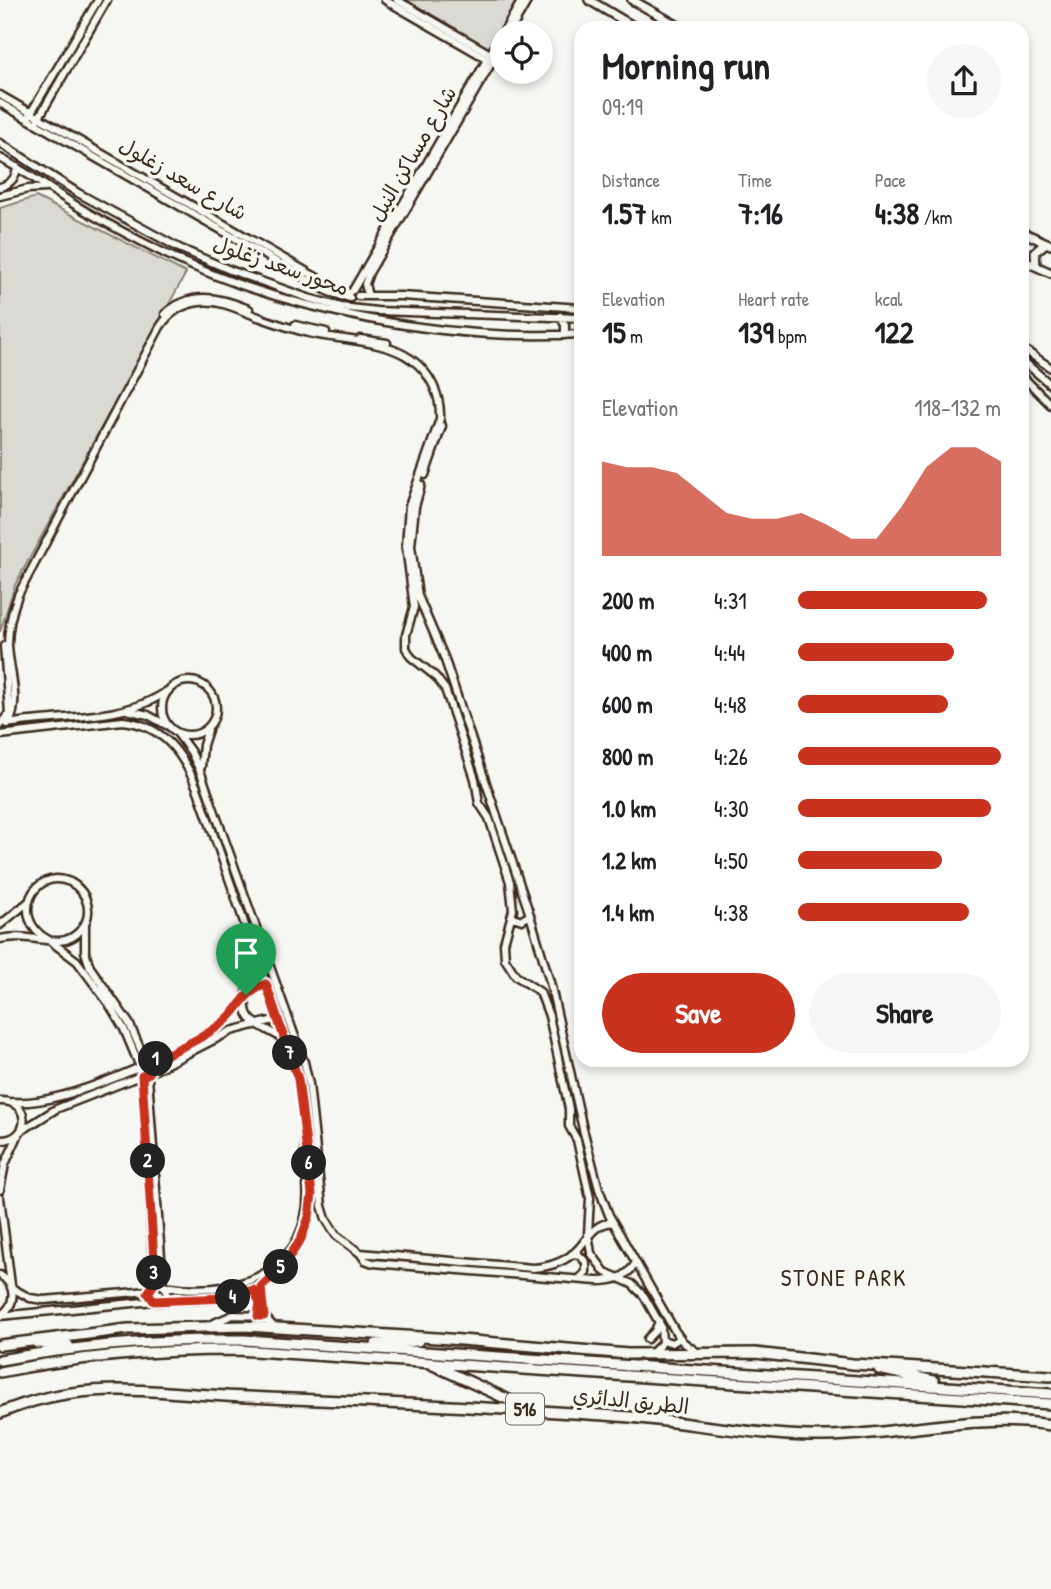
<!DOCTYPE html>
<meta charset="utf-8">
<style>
body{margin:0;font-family:"Patrick Hand","Playpen Sans Arabic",sans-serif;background:#f6f6f6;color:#202124;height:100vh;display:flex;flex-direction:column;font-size:26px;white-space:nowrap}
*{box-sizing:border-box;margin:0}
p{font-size:23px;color:#757577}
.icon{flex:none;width:38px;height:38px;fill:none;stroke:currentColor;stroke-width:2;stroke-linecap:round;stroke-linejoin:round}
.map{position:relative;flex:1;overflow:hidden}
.panel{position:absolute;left:574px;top:21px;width:455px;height:1046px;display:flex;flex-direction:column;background:#fff;border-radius:21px;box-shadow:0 4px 10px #0003}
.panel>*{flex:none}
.fabs{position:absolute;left:490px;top:21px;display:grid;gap:14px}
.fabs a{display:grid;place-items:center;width:63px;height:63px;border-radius:50%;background:#fff;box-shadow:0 4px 10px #0003;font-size:35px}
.pin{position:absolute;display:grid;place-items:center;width:60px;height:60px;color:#fff;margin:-72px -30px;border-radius:50% 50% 50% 0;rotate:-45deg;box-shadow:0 0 7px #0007}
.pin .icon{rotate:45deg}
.km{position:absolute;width:35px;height:35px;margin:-18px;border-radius:50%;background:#222;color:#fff;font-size:19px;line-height:35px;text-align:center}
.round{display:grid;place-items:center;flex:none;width:74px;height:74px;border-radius:37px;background:#f6f6f6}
.overview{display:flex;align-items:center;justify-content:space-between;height:119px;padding:0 28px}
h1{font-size:38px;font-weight:700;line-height:52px}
.stats{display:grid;grid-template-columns:repeat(3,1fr);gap:10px;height:119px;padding:7px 28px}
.stats div{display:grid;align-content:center}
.stats b{font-size:30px;font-weight:700}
.stats small{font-size:19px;font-weight:400}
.stats p{font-size:19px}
.chart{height:196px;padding:14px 28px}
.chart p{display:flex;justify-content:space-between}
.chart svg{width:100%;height:126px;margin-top:7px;fill:#c8321e;opacity:.7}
.button{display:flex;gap:14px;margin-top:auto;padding:14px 28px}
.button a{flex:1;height:80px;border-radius:42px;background:#c8321e;color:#fff;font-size:28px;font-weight:700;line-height:80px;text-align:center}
.button a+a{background:#f6f6f6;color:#202124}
ul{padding:0 28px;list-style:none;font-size:23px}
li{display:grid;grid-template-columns:112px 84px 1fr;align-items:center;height:52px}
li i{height:18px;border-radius:9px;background:#c8321e}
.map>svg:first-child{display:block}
.green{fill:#dad9d3;stroke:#8a8278;stroke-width:2}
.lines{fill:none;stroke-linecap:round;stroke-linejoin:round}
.secondary-casing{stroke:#3b2a1e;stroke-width:11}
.primary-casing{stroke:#3b2a1e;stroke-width:12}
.highway-casing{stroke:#3b2a1e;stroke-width:14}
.secondary{stroke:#f6f6f2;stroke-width:6}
.primary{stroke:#f6f6f2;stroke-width:7}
.highway{stroke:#f6f6f2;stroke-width:9}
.route-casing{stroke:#fff;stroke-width:14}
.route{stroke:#c8321e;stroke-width:9}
.labels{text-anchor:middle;stroke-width:7;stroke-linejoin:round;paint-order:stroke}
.shield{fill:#f6f6f2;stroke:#73675e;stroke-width:2}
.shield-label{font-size:19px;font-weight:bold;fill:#3b2a1e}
.street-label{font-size:21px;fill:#3b2a1e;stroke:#f6f6f2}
.neighbourhood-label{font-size:23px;letter-spacing:2px;fill:#3b2a1e;stroke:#f6f6f2}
</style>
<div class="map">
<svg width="1051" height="1589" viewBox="0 0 1051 1589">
<rect width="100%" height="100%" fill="#f6f6f2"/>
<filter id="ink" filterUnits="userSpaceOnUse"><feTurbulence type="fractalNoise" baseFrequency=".0143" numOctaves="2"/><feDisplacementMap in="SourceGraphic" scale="14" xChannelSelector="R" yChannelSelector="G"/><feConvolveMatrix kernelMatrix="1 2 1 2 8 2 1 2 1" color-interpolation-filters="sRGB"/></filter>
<g filter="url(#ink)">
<path class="green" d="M 398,0 L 522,0 L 491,54 Z
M 36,197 L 186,273 L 15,585 L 0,632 L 0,208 Z"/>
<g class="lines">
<g class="secondary-casing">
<path id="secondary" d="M 385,0 L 489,60
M 397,0 L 494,56
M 503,33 L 522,0
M 509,33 L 528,0
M 0,95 L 335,288 L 349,293
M 0,103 L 329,292 L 350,298
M 29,116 L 98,0
M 38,119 L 107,0
M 0,143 L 78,193 L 179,248 L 230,270 L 308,298 L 341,307 L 377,311 L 581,318
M 0,158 C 25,171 48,188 72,203 C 103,222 134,238 166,254 C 286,312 448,342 581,334
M 0,187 C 11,184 16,178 17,167
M 0,196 L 28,189 L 46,188
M 353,290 L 502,34
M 358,296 L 401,296 L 581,308
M 368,296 L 365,284 L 369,273 L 502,45
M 165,314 C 191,290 219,297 249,309
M 560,316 L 565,325 L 565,335
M 295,325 L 326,332
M 360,339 L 387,343
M 1022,348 L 1051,368
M 1022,360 L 1051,385
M 1022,376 L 1051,405
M 425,475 L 442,426
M 421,485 L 415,507 L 411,546 L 418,596 L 444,657 L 530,915 L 550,982 L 583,1129 L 599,1189 L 609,1215 L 675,1331 L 683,1342 L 698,1353
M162 708a27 27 0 1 1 54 0a27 27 0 1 1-54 0Z
M 127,710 L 148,715 L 166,725
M 9,723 C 21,701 9,670 8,645 C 8,628 12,611 18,595 L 160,327 C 169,313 182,304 199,302 C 221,299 241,311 261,318 C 278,324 295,330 313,334 C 342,340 387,341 411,359 C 431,373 441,396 440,419 L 409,506 L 406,546 L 414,607 L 406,635 L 406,648 L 411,657 L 435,676 L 445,689 L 475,779 L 479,803 L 489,818 L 510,882 L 513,910 L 504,943 L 505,959 L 516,976 L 540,992 L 549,1016 L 569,1109 L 569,1126 L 577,1140 L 590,1198 L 588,1234 L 591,1253 L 605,1272 L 632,1284 L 644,1296 L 661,1326 L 662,1343 L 653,1352
M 7,724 C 57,715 125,722 167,691
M 0,725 L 9,713 L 4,646
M 177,733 L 191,752 L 201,773 L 304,1062 L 309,1084 L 322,1206 L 326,1219 L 336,1235 L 360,1253 L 533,1268 C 550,1267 567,1261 579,1248 C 590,1235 594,1224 613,1222
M 0,735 L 123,721 C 163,725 183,754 197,788 C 216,841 235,895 253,949 C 269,992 287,1035 298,1079 C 304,1104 305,1133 305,1159 C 306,1178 310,1197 305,1217 C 290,1284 221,1295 163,1286
M 201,767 L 203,745 L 208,730
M 513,917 L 522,920 L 530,915
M 85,924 L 85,952 L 90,967 L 129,1023 L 147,1064 L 163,1285
M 0,925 L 27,903
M 0,939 C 21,934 39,941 59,941 C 78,940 92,921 87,903 C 85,894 78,886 70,882 C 34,866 9,918 47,939
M 49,940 L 77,961 L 109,1004 L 124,1029 L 140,1067 L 145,1106 L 154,1284
M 254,957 C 253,975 236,1008 253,1021 C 263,1029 276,1033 286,1041
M 0,1101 C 32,1100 31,1141 0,1140
M 13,1102 C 62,1107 176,1054 219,1026 C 240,1012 239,995 266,984
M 21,1131 L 56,1109 L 153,1071 L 231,1031 L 278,1019
M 0,1190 L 5,1164 L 18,1136
M 0,1198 L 11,1285
M 360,1253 L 365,1260 L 373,1263 L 597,1281 C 614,1281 626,1278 636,1263
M 572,1254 L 579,1255 L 586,1262 L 586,1272 L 579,1279
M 0,1275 C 16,1285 17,1304 1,1315
M149 1293a9 9 0 1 1 18 0a9 9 0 1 1-18 0Z
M 261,1287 L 264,1316 L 274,1327
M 12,1288 L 30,1298 L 44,1300 L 149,1291
M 162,1301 C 221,1299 260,1305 295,1249
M 0,1316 L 154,1301
M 209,1325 L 233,1315 L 264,1316
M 647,1339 L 655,1331 L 659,1321
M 663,1340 L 672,1343 L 680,1338"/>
</g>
<g class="primary-casing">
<path id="primary" d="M 589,0 L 636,28
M 632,0 L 682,28
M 1022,232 L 1051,245
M 1022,260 L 1051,273
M 1036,266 L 1035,252 L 1046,243"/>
</g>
<g class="highway-casing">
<path id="highway" d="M 37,1343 L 68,1345
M 376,1344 L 418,1341
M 0,1345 L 128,1329 L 245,1326 L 437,1338 L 628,1354 L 755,1353 L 853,1364 L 1051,1376
M 0,1360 C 80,1345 162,1339 244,1340 L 1051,1394
M 433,1365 L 522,1406
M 879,1369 L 934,1381
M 0,1372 C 79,1356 157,1350 237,1350 L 1051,1404
M 0,1413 C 85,1376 158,1394 246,1397 C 370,1402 494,1407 617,1416 C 681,1421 744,1434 808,1436 C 889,1438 970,1412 1051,1425"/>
</g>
<use href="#secondary" class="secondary"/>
<use href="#primary" class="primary"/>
<use href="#highway" class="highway"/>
</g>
</g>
<g class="lines" filter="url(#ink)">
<g class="route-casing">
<path id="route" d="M 266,984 L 298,1079 L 312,1194 L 309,1217 L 301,1239 L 286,1262 L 261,1287 L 264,1316 L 258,1316 L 260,1302 L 253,1290 L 226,1298 L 154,1301 L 148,1293 L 154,1284 L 155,1275 L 142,1076 L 149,1073 L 147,1064 C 172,1051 199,1041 221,1024 C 241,1010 240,994 266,984 Z"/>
</g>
<use href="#route" class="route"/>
</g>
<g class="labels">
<rect class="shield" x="506" y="1393.5" width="38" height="31" rx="5"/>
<g class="shield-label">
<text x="525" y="1416">516</text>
</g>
<g class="street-label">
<text transform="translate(413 154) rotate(-60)" y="7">شارع مساكن النيل</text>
<text transform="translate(183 179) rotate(30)" y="7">شارع سعد زغلول</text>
<text transform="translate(281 266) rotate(19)" y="7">محور سعد زغلول</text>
<text transform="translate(631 1401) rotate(6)" y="7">الطريق الدائري</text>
</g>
<g class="neighbourhood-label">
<text x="844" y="1286">STONE PARK</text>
</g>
</g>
</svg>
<div class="fabs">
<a><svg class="icon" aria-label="locate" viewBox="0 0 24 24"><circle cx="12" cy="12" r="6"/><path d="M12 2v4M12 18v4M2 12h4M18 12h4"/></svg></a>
</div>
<div class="pin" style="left:246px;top:995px;background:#1e9e55"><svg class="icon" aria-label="arrive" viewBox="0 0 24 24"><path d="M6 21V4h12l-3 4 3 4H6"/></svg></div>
<b class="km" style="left:156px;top:1059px">1</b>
<b class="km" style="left:148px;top:1161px">2</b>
<b class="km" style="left:154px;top:1273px">3</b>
<b class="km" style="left:233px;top:1297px">4</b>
<b class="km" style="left:281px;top:1267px">5</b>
<b class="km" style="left:309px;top:1163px">6</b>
<b class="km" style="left:290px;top:1053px">7</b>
<section class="panel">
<div class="overview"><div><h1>Morning run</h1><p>09:19</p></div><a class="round"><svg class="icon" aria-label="share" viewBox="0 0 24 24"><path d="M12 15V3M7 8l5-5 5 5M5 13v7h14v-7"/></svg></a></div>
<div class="stats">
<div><p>Distance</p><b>1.57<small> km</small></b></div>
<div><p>Time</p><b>7:16</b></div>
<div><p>Pace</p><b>4:38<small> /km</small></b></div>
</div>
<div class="stats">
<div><p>Elevation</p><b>15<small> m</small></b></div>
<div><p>Heart rate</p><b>139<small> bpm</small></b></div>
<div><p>kcal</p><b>122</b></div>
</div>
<div class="chart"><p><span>Elevation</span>118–132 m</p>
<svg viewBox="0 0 160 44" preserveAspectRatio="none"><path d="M0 44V11L10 13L20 13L30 15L40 22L50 29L60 31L70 31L80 29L90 33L100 38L110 38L120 27L130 13L140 6L150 6L160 11V44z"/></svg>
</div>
<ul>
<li><b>200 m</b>4:31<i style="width:93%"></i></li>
<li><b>400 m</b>4:44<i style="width:77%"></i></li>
<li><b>600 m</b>4:48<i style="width:74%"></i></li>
<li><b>800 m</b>4:26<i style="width:100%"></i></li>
<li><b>1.0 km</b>4:30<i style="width:95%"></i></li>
<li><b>1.2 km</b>4:50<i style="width:71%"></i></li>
<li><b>1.4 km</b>4:38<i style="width:84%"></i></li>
</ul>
<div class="button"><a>Save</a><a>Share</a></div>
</section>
</div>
